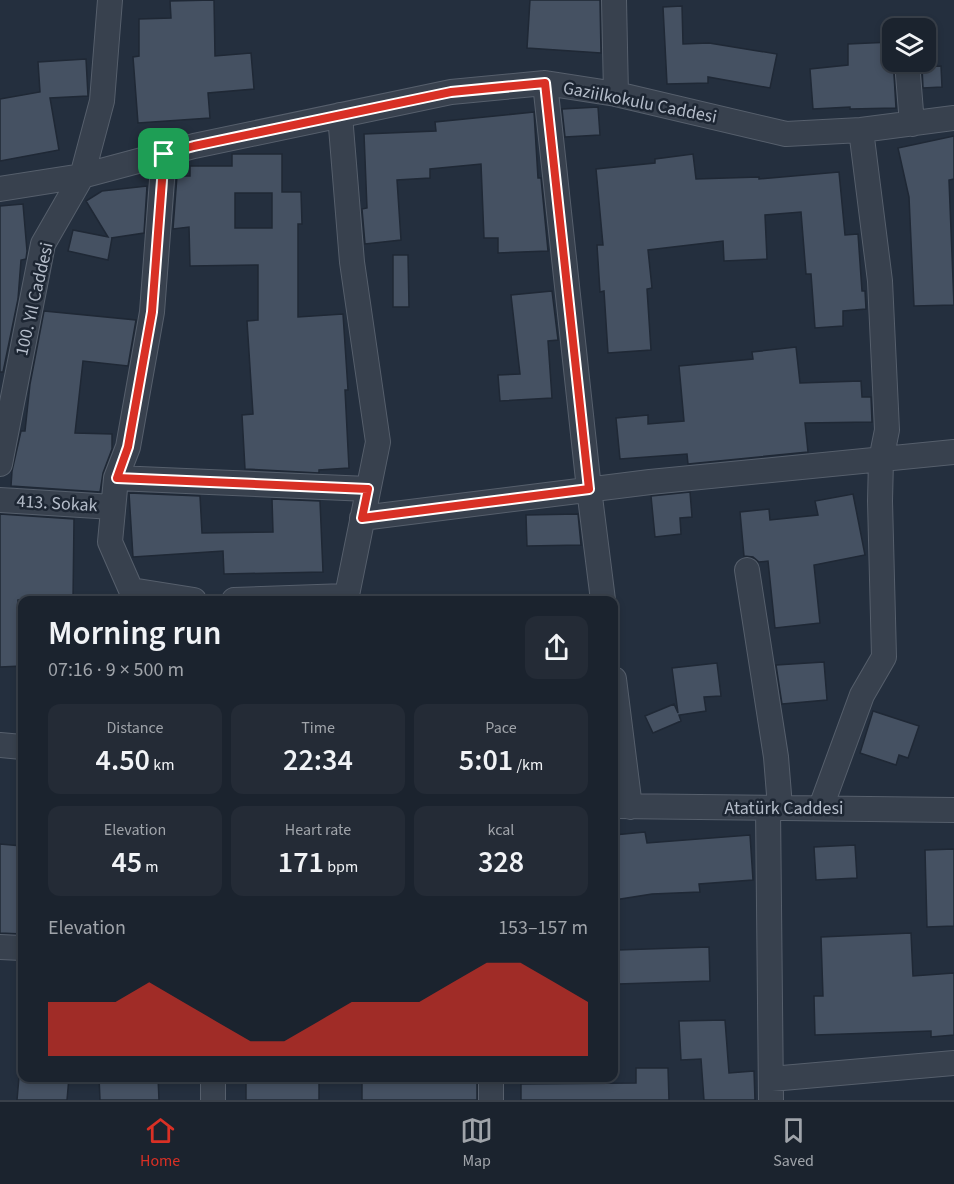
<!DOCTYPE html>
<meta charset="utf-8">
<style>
body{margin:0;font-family:"Source Sans 3",sans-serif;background:#242b36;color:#f1f3f6;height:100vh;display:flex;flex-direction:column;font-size:22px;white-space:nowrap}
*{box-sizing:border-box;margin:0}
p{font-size:20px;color:#a0a4aa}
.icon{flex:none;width:33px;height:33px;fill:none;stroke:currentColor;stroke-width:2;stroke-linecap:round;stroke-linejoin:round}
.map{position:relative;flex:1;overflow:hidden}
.drawer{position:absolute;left:18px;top:596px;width:600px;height:486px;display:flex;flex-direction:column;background:#1b232e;border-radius:12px;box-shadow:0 3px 9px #0003,0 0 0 2px #39404a}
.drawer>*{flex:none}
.controls{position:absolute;left:882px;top:18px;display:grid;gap:12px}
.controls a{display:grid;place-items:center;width:54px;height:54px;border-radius:12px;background:#1b232e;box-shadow:0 3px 9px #0003,0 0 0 2px #39404a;font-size:30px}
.pin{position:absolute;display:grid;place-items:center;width:51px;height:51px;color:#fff;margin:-26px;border-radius:12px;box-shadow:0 3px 9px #0006}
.round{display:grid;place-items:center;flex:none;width:63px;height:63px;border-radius:12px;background:#242b36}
.summary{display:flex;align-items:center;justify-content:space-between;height:102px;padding:0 30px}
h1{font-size:33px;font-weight:600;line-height:45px}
.metrics{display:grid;grid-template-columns:repeat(3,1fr);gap:9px;height:102px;padding:6px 30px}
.metrics div{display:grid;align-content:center;border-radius:12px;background:#242b36;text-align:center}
.metrics b{font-size:30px;font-weight:600}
.metrics small{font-size:16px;font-weight:400}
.metrics p{font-size:16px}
.chart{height:168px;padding:12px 30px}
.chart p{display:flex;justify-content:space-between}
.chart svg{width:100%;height:108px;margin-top:6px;fill:#d93025;opacity:.7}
.menu{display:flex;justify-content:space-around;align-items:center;height:84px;border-top:2px solid #39404a;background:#1b232e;font-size:16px;color:#a0a4aa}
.menu a{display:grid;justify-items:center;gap:3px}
.menu .on{color:#d93025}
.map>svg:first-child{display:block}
.building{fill:#455162;stroke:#1f2835;stroke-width:1.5;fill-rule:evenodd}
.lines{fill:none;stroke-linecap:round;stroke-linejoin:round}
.minor-casing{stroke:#565f6c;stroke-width:26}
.minor{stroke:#38414e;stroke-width:24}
.route-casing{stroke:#fff;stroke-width:12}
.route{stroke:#d93025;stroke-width:8}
.labels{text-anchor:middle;stroke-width:5;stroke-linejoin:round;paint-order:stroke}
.street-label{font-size:18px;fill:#b4bcc9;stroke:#1d2633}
</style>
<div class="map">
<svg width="954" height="1100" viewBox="0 0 954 1100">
<rect width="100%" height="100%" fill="#242f3e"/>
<path class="building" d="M 214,0 L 215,56 L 251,53 L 254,89 L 208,93 L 210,118 L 138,123 L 133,57 L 139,56 L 139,19 L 171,18 L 170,1 Z
M 530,0 L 600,0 L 601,53 L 527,48 Z
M 682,6 L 683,44 L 709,43 L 777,54 L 770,88 L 708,77 L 708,83 L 667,84 L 663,7 Z
M 892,42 L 896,108 L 850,109 L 850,107 L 813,109 L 810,69 L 848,65 L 848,44 Z
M 86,59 L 88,96 L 50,98 L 59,150 L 0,161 L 0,99 L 40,92 L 38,62 Z
M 941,66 L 942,87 L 923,88 L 922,67 Z
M 598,107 L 600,135 L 565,137 L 562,109 Z
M 534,112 L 538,178 L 541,178 L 548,251 L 498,253 L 498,238 L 484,238 L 481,164 L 430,169 L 430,178 L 397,180 L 401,240 L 365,244 L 362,209 L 367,208 L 364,134 L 436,131 L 435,122 Z
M 954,136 L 954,179 L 949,180 L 954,305 L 914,306 L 909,197 L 898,148 Z
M 232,154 L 282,154 L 282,192 L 301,192 L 302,224 L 298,224 L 298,317 L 343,314 L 348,390 L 345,390 L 349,468 L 319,470 L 319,473 L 245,469 L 242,415 L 253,414 L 247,321 L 258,320 L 258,265 L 190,266 L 189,227 L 173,229 L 177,176 L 190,176 L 190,166 L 232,166 ZM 235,193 L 272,193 L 272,228 L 235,228 Z
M 693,154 L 696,179 L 759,177 L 759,179 L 839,172 L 845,235 L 858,234 L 862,291 L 865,291 L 866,309 L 843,311 L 843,326 L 815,328 L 811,274 L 806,274 L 801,212 L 765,215 L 767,259 L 724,261 L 723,241 L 648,250 L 652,288 L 647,289 L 651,350 L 608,353 L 604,291 L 600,292 L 597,245 L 603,245 L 596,169 L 655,163 L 655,159 Z
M 147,186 L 144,233 L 111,238 L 112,238 L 108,260 L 68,251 L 73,230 L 108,237 L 86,201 L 102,191 Z
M 23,204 L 27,251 L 26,259 L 21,260 L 18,299 L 3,372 L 0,372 L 0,206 Z
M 393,255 L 408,255 L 409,307 L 393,307 Z
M 552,291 L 558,340 L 548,341 L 552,398 L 500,401 L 498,375 L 520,374 L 511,295 Z
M 44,311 L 136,320 L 128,366 L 83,361 L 75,433 L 112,434 L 112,449 L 103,473 L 100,492 L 11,486 L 12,471 L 21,431 L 25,431 L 30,384 Z
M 796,347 L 800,383 L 861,381 L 862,397 L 871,397 L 872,422 L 805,423 L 808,452 L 688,464 L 687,454 L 620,459 L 616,418 L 648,415 L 648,424 L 684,421 L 679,366 L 753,359 L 752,352 Z
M 690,492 L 692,517 L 680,518 L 681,534 L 655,537 L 651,496 Z
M 129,493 L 200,496 L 202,533 L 273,532 L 272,499 L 320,501 L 323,572 L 224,574 L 223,551 L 133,557 Z
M 853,494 L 865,555 L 814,565 L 820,623 L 775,628 L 768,561 L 759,562 L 753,557 L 744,556 L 740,512 L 769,509 L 770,520 L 818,515 L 815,501 Z
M 0,514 L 74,519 L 73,600 L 18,600 L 18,646 L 22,646 L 22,666 L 0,667 Z
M 578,514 L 581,545 L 527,546 L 526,515 Z
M 824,662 L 827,700 L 782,704 L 776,665 Z
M 717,663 L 721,696 L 704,697 L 706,711 L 679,715 L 681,721 L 653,733 L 645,716 L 674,704 L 678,713 L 672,668 Z
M 873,711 L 919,726 L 908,758 L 899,755 L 896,765 L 860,753 Z
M 645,832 L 647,843 L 750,835 L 753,880 L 699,884 L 700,892 L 652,894 L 614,900 L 614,835 Z
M 0,844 L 22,846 L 22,934 L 0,933 Z
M 855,845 L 857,878 L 816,880 L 814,847 Z
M 954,849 L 954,926 L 927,927 L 925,850 Z
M 911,933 L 913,976 L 954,973 L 954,1035 L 931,1037 L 931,1031 L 815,1035 L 814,996 L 823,996 L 821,937 Z
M 709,947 L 710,981 L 618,984 L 617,950 Z
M 725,1020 L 729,1073 L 754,1071 L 755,1100 L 704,1100 L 701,1059 L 681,1060 L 679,1021 Z
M 636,1068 L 668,1068 L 669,1100 L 521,1100 L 521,1084 L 636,1083 Z
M 19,1077 L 69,1077 L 67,1100 L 17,1100 Z
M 99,1077 L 158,1077 L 159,1100 L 100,1100 Z
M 246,1077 L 319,1077 L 319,1100 L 246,1100 Z
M 362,1077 L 477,1077 L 477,1100 L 362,1100 Z"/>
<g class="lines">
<g class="minor-casing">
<path id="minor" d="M 614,0 L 616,94
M 907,62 L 912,124
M 545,83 L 589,489 L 603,600
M 340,115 L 352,262 L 378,442 L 346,600
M 164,154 L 152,312 L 128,447 L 116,478 L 110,542 L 131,590 L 194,600
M 0,189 L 82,176 L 194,146 L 451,92 L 545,83 L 616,94 L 786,134 L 861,130 L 954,118
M 0,464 L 43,244 L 82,176 L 102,101 L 110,0
M 116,478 L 368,489
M 0,500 L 113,507
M 362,518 L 650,482 L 954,452
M 747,570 L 776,757 L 780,807
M 234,600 L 346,596
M 614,679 L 630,807
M 0,745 L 22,747
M 614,806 L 954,810
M 821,807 L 862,695 L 884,657 L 880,501 L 881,460 L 887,430 L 880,281 L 861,130
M 768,808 L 771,1100
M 0,947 L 22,948
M 491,1077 L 491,1100
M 771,1079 L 954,1063
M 213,1100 L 213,1077"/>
</g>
<use href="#minor" class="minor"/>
</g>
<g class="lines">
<g class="route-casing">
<path id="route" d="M 545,83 L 589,489 L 362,518 L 368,489 L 117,478 L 128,447 L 152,312 L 164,154 L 194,146 L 451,92 Z"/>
</g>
<use href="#route" class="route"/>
</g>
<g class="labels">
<g class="street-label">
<text transform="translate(640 102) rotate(11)" y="6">Gaziilkokulu Caddesi</text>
<text transform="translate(34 299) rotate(-77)" y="6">100. Yıl Caddesi</text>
<text transform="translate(57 503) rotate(3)" y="6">413. Sokak</text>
<text x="784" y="814">Atatürk Caddesi</text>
</g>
</g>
</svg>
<div class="controls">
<a><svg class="icon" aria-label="layers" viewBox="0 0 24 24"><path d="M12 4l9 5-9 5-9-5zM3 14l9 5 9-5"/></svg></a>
</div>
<div class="pin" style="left:164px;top:154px;background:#1e9e55"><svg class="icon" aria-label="arrive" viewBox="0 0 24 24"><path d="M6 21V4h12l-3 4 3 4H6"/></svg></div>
<section class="drawer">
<div class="summary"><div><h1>Morning run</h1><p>07:16 · 9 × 500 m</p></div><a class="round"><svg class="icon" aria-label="share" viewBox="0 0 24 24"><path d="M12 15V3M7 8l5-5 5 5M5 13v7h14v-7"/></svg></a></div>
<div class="metrics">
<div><p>Distance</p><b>4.50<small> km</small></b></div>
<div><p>Time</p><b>22:34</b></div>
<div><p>Pace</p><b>5:01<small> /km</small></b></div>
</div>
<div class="metrics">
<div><p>Elevation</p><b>45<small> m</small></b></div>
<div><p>Heart rate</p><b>171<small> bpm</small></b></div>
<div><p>kcal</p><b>328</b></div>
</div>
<div class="chart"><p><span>Elevation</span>153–157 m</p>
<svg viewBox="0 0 160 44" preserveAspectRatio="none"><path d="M0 44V22L10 22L20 22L30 14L40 22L50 30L60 38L70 38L80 30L90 22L100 22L110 22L120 14L130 6L140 6L150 14L160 22V44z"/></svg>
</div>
</section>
</div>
<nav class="menu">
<a class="on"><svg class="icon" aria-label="home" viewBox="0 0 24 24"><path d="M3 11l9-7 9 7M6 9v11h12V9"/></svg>Home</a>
<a><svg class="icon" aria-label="map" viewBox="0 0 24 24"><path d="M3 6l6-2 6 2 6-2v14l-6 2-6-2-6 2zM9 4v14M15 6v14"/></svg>Map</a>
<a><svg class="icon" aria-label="saved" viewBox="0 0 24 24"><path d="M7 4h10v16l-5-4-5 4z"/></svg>Saved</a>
</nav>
